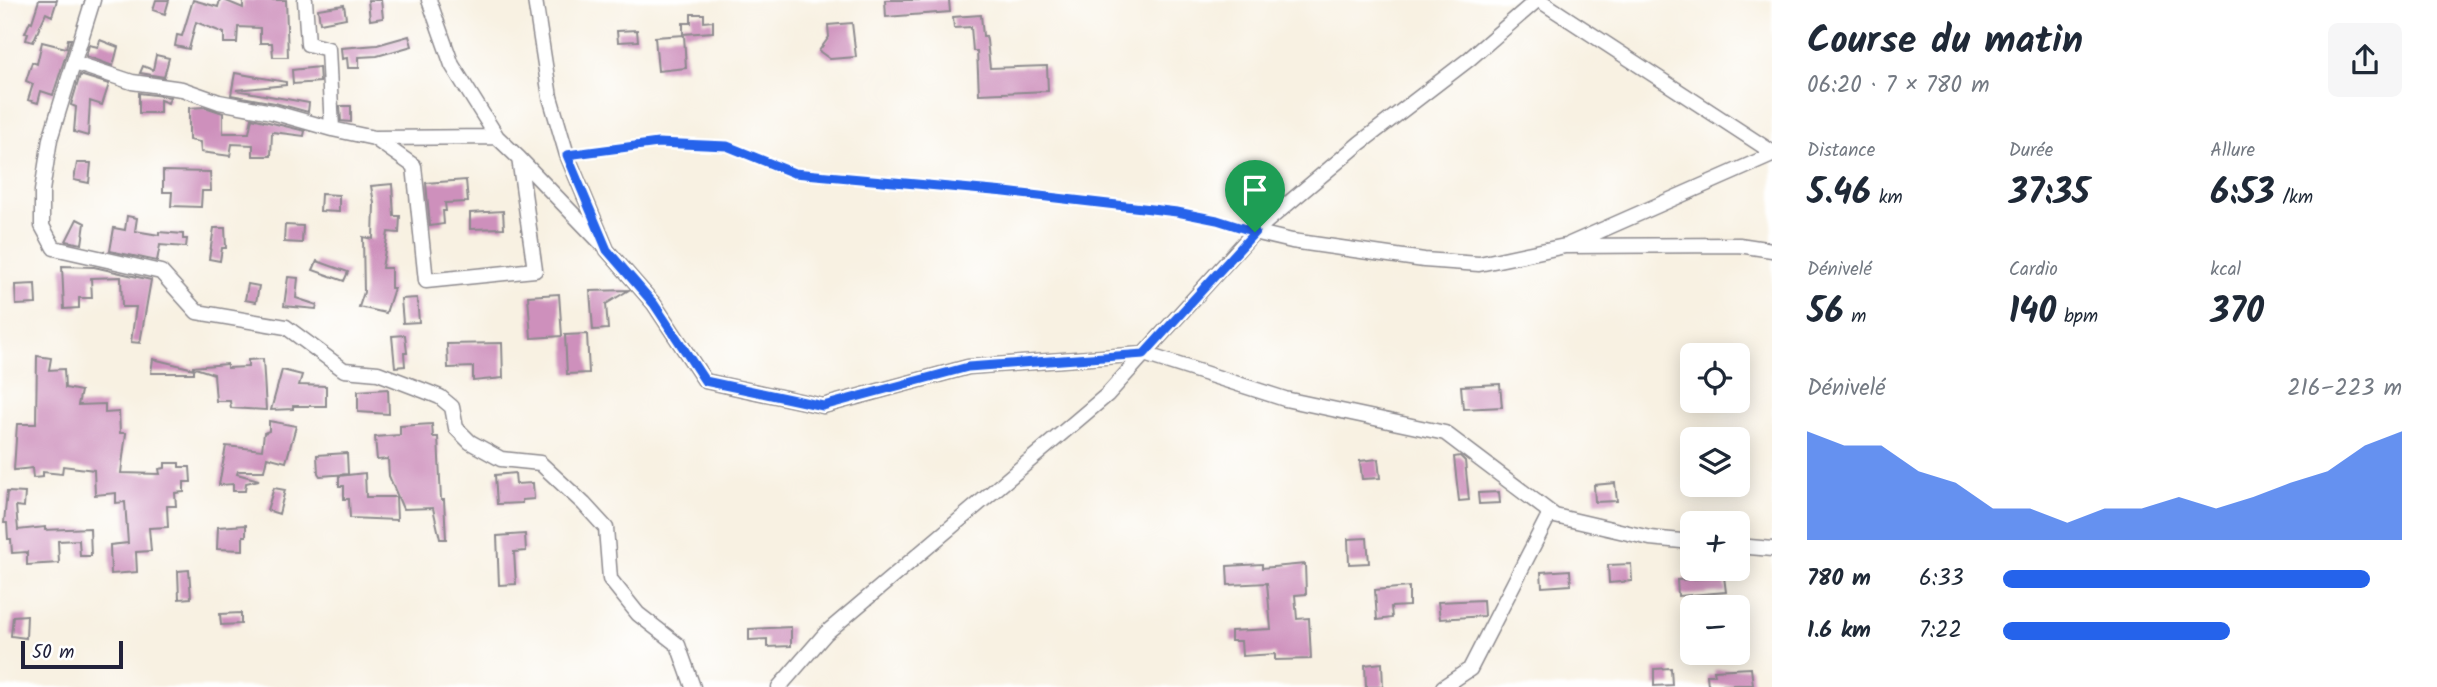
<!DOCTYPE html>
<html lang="fr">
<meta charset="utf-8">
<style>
body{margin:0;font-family:Kalam,sans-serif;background:#f6f6f7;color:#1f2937;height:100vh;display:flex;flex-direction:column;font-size:26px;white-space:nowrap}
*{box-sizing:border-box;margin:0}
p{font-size:23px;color:#747a83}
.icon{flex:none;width:38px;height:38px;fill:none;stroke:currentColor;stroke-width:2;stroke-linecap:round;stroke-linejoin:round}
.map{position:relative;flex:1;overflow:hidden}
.side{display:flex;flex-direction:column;background:#fff;width:665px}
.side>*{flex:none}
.buttons{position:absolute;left:1680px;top:343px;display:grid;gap:14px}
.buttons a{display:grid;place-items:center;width:70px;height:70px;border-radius:10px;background:#fff;box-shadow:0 4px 18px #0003;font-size:35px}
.scale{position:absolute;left:21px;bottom:18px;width:102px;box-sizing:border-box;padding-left:7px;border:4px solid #22223b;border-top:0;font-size:19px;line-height:24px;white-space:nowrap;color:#22223b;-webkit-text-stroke:5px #fff;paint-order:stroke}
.pin{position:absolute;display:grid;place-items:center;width:60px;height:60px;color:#fff;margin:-72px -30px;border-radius:50% 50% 50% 0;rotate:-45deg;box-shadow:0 0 7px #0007}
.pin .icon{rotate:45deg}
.round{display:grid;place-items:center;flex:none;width:74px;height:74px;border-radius:10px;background:#f6f6f7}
.summary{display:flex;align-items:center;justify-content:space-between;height:119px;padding:0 35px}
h1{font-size:38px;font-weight:800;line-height:52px}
.figures{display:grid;grid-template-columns:repeat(3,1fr);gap:10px;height:119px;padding:7px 35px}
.figures div{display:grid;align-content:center}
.figures b{font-size:35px;font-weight:800}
.figures small{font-size:19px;font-weight:400}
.figures p{font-size:19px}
.chart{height:196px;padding:14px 35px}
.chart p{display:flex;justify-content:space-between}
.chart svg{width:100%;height:126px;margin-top:7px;fill:#2563eb;opacity:.7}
ul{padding:0 35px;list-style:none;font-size:23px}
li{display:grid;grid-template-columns:112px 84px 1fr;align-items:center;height:52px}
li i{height:18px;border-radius:9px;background:#2563eb}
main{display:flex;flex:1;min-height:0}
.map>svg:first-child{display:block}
.building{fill:#ce90bc}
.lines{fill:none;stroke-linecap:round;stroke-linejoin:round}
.minor-casing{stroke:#8d8a8e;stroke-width:17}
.path{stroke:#8d8a8e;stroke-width:2.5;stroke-dasharray:5 5;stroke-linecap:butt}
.minor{stroke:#fff;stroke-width:14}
.route-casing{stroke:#fff;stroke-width:14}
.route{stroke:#2563eb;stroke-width:9}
</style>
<main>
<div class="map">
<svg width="1772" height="687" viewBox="0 0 1772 687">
<rect width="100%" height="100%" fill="#fff"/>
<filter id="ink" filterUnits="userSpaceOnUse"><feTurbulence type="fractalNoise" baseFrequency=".0143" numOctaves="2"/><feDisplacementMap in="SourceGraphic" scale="14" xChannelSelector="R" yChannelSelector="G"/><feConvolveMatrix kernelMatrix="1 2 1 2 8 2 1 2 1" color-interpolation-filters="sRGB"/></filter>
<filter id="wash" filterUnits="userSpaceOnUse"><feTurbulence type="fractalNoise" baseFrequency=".00686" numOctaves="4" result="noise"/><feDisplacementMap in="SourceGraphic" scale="28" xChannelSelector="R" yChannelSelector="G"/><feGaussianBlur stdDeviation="1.57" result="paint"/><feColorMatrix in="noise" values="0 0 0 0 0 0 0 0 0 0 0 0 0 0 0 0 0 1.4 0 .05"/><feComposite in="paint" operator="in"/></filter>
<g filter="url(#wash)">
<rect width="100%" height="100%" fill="#f8f1e2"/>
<g id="blocks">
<path class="building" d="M 39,0 L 57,0 L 52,16 L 46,13 L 33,42 L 26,40 L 28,33 L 25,33 L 30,21 L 32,22 Z
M 156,0 L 169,0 L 165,14 L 153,10 Z
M 193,0 L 218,7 L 220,0 L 224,0 L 243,8 L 243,0 L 286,0 L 288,57 L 273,57 L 272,43 L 260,43 L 260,28 L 238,27 L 237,43 L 224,43 L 224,33 L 196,22 L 189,49 L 175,46 L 177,35 L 182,36 Z
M 368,0 L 381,0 L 383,18 L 370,20 Z
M 885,0 L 949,0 L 950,12 L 886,17 Z
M 344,5 L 346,18 L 320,23 L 318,9 Z
M 691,14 L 704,14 L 704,22 L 713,21 L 713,32 L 683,34 L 683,23 L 691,23 Z
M 981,15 L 983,36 L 986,36 L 987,41 L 990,68 L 1047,66 L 1048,91 L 979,94 L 977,51 L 973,51 L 971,27 L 954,28 L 953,17 Z
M 852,23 L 856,57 L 830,59 L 819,51 L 829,37 L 828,25 Z
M 637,30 L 638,41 L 618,42 L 617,31 Z
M 684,35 L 686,68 L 658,71 L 655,37 Z
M 409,36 L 412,46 L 377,56 L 359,57 L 359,68 L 348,68 L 347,58 L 342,59 L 341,48 L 377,45 Z
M 68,39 L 71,39 L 53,95 L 41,91 L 38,103 L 28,100 L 33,84 L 26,81 L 32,62 L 37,64 L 42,42 L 66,48 Z
M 100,40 L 118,47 L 113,66 L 86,56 L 89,45 L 98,47 Z
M 156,55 L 169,58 L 164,77 L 140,73 L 143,66 L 153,70 Z
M 319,67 L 320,82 L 293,84 L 292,70 Z
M 235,73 L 286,82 L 286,85 L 236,90 L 309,103 L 308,112 L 275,103 L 231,95 Z
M 80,75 L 109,84 L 102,105 L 90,101 L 88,136 L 74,132 L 76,107 L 71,105 Z
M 139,93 L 170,97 L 168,103 L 160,100 L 160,113 L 139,113 Z
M 340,106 L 351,106 L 351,122 L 341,121 Z
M 205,107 L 223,113 L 223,133 L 249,133 L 252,118 L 305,131 L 304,136 L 272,132 L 271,156 L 253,156 L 253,145 L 232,144 L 230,156 L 201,152 L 200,142 L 189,140 L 189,108 Z
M 77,163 L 91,163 L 89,183 L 74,180 Z
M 163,171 L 210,172 L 211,191 L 202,191 L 201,207 L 171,206 L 172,192 L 163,192 Z
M 466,180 L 468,202 L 445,203 L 446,211 L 443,211 L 444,224 L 430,226 L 426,183 Z
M 392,184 L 394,216 L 400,216 L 399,233 L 388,232 L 382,268 L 391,268 L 391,288 L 394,288 L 386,313 L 359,307 L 364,292 L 363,237 L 373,239 L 374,203 L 371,186 Z
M 321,194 L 339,195 L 339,212 L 320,211 Z
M 503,211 L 504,228 L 470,229 L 470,213 Z
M 127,216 L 137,218 L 135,231 L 159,235 L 159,232 L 183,234 L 183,239 L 187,239 L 186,247 L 160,245 L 157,261 L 110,251 L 114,228 L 125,230 Z
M 77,219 L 85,223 L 82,244 L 66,241 Z
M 285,225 L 303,226 L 302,243 L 284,242 Z
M 214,228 L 225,228 L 226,248 L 222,248 L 220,261 L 209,259 Z
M 317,261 L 348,272 L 344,281 L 313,270 Z
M 62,266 L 94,267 L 151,280 L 140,343 L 131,342 L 136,307 L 122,307 L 121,277 L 91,278 L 92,298 L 79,298 L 79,308 L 64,309 Z
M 288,277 L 298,278 L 296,298 L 317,305 L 316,309 L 284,306 Z
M 35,284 L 36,304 L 16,305 L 15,285 Z
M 248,284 L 259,286 L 256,302 L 245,300 Z
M 629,290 L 606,304 L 608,329 L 593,330 L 590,291 Z
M 559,294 L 562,336 L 531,338 L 528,296 Z
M 417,298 L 419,322 L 403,323 L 401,299 Z
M 587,334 L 589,373 L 567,374 L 565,335 Z
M 405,335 L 407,353 L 404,353 L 405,366 L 395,367 L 392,336 Z
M 502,343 L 503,378 L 473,381 L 473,367 L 448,368 L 447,344 Z
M 37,356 L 51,358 L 49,370 L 64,369 L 65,388 L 81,391 L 78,405 L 105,404 L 105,413 L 119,412 L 120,433 L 126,433 L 121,473 L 160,474 L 159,469 L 165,468 L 165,463 L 179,463 L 179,467 L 190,467 L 191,482 L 184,482 L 184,492 L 175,493 L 176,506 L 167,506 L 168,527 L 149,528 L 151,551 L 136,552 L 137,572 L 111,574 L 110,545 L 128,543 L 125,502 L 116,503 L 116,493 L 95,495 L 94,470 L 63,466 L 62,474 L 43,472 L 43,477 L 33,478 L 32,468 L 14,470 L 17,424 L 36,424 Z
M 153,359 L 194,369 L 194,373 L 151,373 Z
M 263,359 L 266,410 L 231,408 L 230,401 L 216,401 L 214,374 L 192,367 L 227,364 L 227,368 L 248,367 L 248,360 Z
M 282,370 L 302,375 L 299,385 L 326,386 L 326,406 L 293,406 L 293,409 L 271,410 Z
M 1500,384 L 1502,407 L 1463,409 L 1461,386 Z
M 388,389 L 389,414 L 358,412 L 358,391 Z
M 269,421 L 296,426 L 286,462 L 267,457 L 264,471 L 238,471 L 237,474 L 259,480 L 246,483 L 245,491 L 233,491 L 233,484 L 219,485 L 226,446 L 262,450 L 264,433 L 269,431 Z
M 432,424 L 433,437 L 438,437 L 441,500 L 444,500 L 446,539 L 440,539 L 433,508 L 403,509 L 389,476 L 388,459 L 377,460 L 375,437 L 400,435 L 400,426 Z
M 347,453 L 348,474 L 320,476 L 318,473 L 317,455 Z
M 1460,456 L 1465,461 L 1469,500 L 1459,501 L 1454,457 Z
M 1378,459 L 1380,478 L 1362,479 L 1360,461 Z
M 365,473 L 366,497 L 396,497 L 397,520 L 350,518 L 349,499 L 344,499 L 344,486 L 339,486 L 339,476 Z
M 515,473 L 516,484 L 533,483 L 534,499 L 522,500 L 522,503 L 497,504 L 495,475 Z
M 1615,483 L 1617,501 L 1595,502 L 1594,485 Z
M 274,488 L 285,490 L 279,514 L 267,510 Z
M 7,492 L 25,493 L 24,507 L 16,506 L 18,530 L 45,527 L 45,530 L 90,528 L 91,556 L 80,556 L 79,540 L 58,541 L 59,563 L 27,565 L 27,552 L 12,553 L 11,539 L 8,539 L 7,523 L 4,523 Z
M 1499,492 L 1500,503 L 1479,504 L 1478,493 Z
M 246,525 L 246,536 L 243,536 L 243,550 L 217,549 L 218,527 Z
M 525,534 L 526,551 L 514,552 L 516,584 L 499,585 L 497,536 Z
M 1367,538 L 1369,563 L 1349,564 L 1348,539 Z
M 1262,564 L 1262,568 L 1305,564 L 1306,594 L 1295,595 L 1297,619 L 1309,618 L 1311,659 L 1275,660 L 1275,654 L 1242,656 L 1241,641 L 1231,641 L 1231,631 L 1271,629 L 1267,583 L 1228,585 L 1227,566 Z
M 1631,564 L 1632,581 L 1609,583 L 1608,565 Z
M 189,570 L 191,598 L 179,599 L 178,571 Z
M 1570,570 L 1571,585 L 1542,587 L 1541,572 Z
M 1724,577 L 1726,592 L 1678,596 L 1677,580 Z
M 1409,587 L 1409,606 L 1391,607 L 1392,618 L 1377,620 L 1375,590 Z
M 1483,600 L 1484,616 L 1440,619 L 1438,602 Z
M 241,613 L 241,624 L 221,625 L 220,614 Z
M 27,615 L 26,638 L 11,636 L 13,616 Z
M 791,627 L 791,646 L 767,647 L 767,639 L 749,640 L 749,629 Z
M 1382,663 L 1383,687 L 1366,687 L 1365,665 Z
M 1671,668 L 1672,685 L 1654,686 L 1654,669 Z
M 1751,668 L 1753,685 L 1708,685 L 1707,675 L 1715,675 L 1714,670 Z"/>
</g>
</g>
<g filter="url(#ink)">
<use href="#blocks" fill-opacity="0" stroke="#8d8a8e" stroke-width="2"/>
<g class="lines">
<g class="minor-casing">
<path id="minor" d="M 93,0 L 50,139 L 42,191 L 42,226 L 54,248 L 161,272 L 197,312 L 286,327 L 344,370 L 378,373 L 425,391 L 440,397 L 452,407 L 456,428 L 470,442 L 501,459 L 540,463 L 584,504 L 606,528 L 610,579 L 638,614 L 678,645 L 693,687
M 305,0 L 308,44 L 328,49 L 332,129 L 374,138 L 497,137
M 535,0 L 550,97 L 567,155 L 607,250 L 654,304 L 705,381 L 823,406 L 968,367 L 1144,354 L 1285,399 L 1445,433 L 1555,516 L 1650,538 L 1692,542
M 1539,0 L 1772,152
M 75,63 L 132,82 L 182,89 L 219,102 L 272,112 L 332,129
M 374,138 L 414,166 L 426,281 L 535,270 L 519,158 L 497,137 L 452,65 L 429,0
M 519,158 L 601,243
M 1254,232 L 1292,241 L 1424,260 L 1479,264 L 1565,246 L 1739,245 L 1772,250
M 1570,244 L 1772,155
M 1738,546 L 1772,549
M 779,687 L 826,633 L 1107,395 L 1254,232 L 1360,143 L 1468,60 L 1537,0
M 1443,687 L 1470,669 L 1550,513"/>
</g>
<path class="path" d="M 582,153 L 658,143 L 727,146 L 794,172 L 1005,192 L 1177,212 L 1217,221 L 1241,229"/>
<use href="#minor" class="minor"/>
</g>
</g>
<g class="lines" filter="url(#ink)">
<g class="route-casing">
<path id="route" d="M 658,143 L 727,146 L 794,173 L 1005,192 L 1177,212 L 1217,220 L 1255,232 L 1144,354 L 968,367 L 823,406 L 705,381 L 654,304 L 607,250 L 567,155 Z"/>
</g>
<use href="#route" class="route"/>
</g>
</svg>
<div class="buttons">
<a><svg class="icon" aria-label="locate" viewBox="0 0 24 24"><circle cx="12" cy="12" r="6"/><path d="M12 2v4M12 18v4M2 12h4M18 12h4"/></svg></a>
<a><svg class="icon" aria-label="layers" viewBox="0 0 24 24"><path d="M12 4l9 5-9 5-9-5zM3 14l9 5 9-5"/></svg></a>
<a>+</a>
<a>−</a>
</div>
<div class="scale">50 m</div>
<div class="pin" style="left:1255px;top:232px;background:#1e9e55"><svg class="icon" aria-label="arrive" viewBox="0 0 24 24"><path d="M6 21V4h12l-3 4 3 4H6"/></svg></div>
</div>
<section class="side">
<div class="summary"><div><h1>Course du matin</h1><p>06:20 · 7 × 780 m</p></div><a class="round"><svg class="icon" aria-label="share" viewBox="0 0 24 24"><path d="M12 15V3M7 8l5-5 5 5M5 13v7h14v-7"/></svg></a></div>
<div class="figures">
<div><p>Distance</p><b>5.46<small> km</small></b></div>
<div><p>Durée</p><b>37:35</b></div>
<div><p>Allure</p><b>6:53<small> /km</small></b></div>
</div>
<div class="figures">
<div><p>Dénivelé</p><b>56<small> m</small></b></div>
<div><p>Cardio</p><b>140<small> bpm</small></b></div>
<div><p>kcal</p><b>370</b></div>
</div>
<div class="chart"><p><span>Dénivelé</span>216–223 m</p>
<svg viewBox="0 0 160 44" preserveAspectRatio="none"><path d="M0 44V6L10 11L20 11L30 20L40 24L50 33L60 33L70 38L80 33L90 33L100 29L110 33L120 29L130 24L140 20L150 11L160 6V44z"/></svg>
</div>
<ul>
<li><b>780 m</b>6:33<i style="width:92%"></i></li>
<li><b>1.6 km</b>7:22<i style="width:57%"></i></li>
</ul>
</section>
</main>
